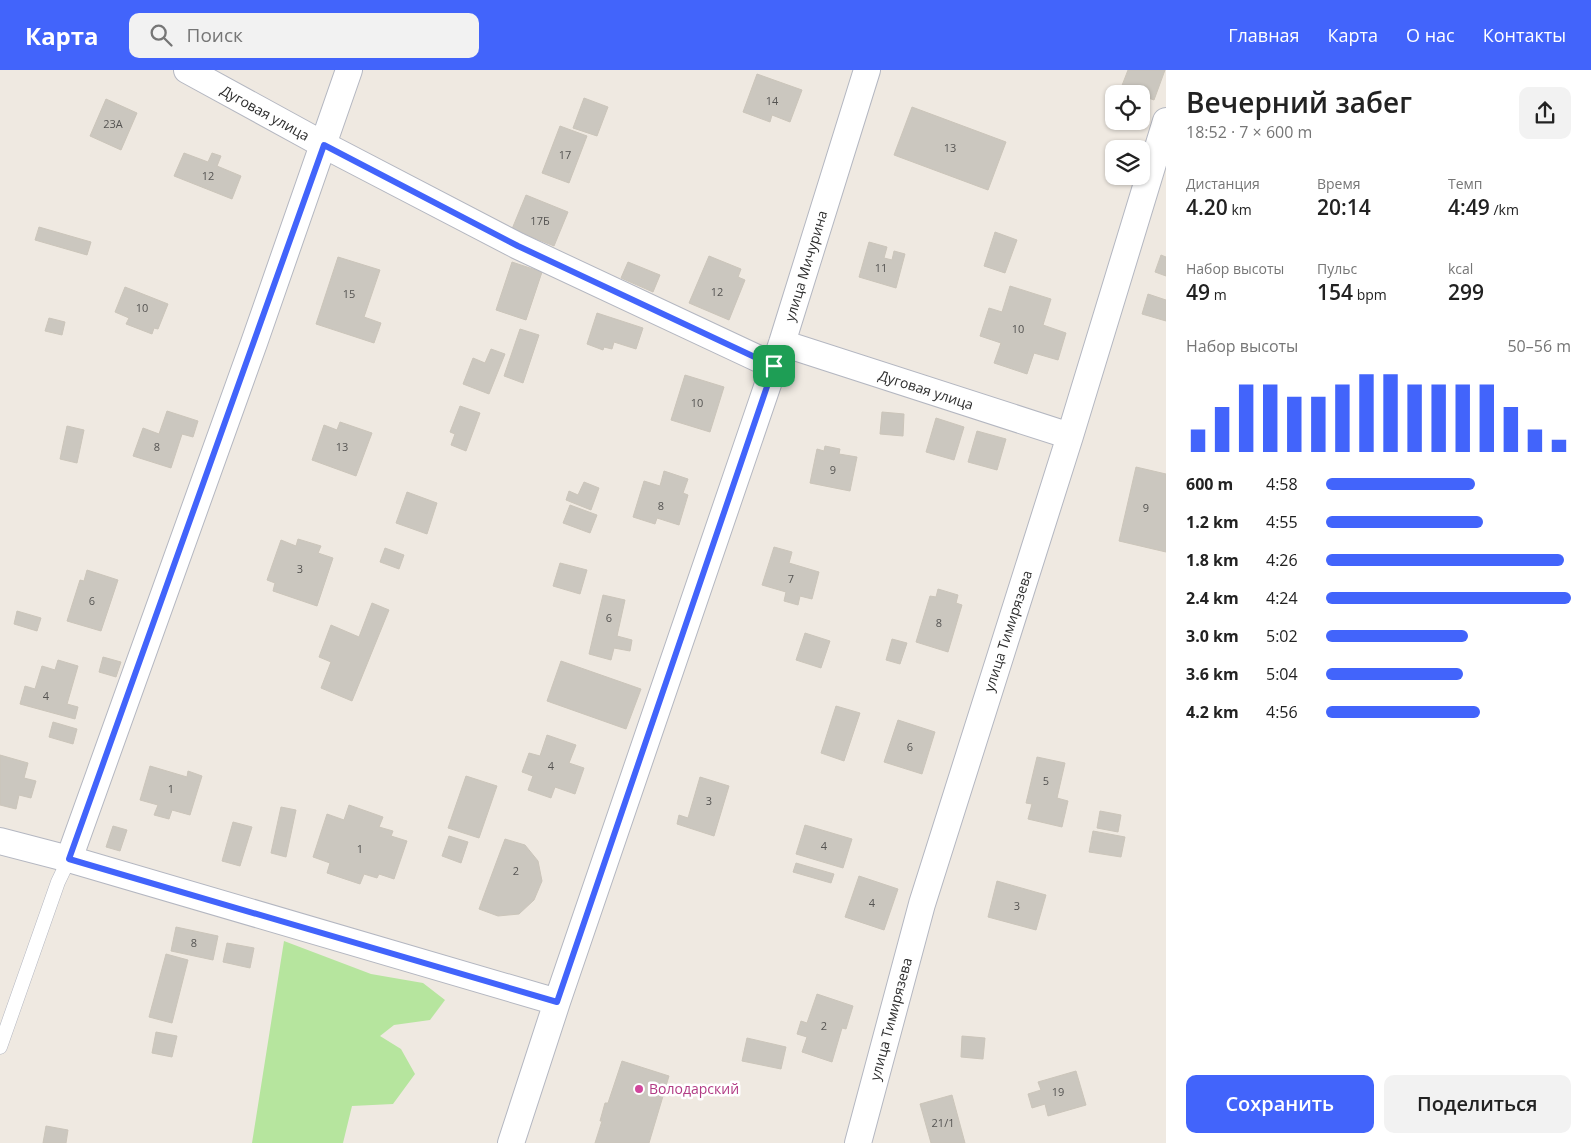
<!DOCTYPE html>
<html lang="ru">
<meta charset="utf-8">
<style>
body{margin:0;font-family:"Open Sans",sans-serif;background:#f2f2f2;color:#222;height:100vh;display:flex;flex-direction:column;font-size:19px;white-space:nowrap}
*{box-sizing:border-box;margin:0}
p{font-size:16px;color:#767676}
.icon{flex:none;width:28px;height:28px;fill:none;stroke:currentColor;stroke-width:2;stroke-linecap:round;stroke-linejoin:round}
.map{position:relative;flex:1;overflow:hidden}
.panel{display:flex;flex-direction:column;background:#fff;width:425px}
.panel>*{flex:none}
.fabs{position:absolute;left:1105px;top:15px;display:grid;gap:10px}
.fabs a{display:grid;place-items:center;width:45px;height:45px;border-radius:10px;background:#fff;box-shadow:0 1px 4px #0004;font-size:25px}
.pin{position:absolute;display:grid;place-items:center;width:42px;height:42px;color:#fff;margin:-21px;border-radius:10px;box-shadow:0 2px 8px #0006}
.round{display:grid;place-items:center;flex:none;width:52px;height:52px;border-radius:10px;background:#f2f2f2}
.head{display:flex;align-items:center;justify-content:space-between;height:85px;padding:0 20px}
h1{font-size:28px;font-weight:600;line-height:38px}
.figures{display:grid;grid-template-columns:repeat(3,1fr);gap:8px;height:85px;padding:5px 20px}
.figures div{display:grid;align-content:center}
.figures b{font-size:21px;font-weight:600}
.figures small{font-size:14px;font-weight:400}
.figures p{font-size:14px}
.chart{height:140px;padding:10px 20px}
.chart p{display:flex;justify-content:space-between}
.chart svg{width:100%;height:90px;margin-top:5px;stroke:#4264fb;stroke-width:6}
.button{display:flex;gap:10px;margin-top:auto;padding:10px 20px}
.button a{flex:1;height:58px;border-radius:10px;background:#4264fb;color:#fff;font-size:20px;font-weight:600;line-height:58px;text-align:center}
.button a+a{background:#f2f2f2;color:#222}
ul{padding:0 20px;list-style:none;font-size:16px}
li{display:grid;grid-template-columns:80px 60px 1fr;align-items:center;height:38px}
li i{height:12px;border-radius:6px;background:#4264fb}
header{display:flex;align-items:center;gap:30px;box-sizing:border-box;height:70px;padding:0 25px;background:#4264fb;color:#fff}
header strong{font-size:24px}
nav{display:flex;gap:28px;margin-inline-start:auto;font-size:18px}
.search{width:350px;height:45px;background:#f2f2f2;display:flex;align-items:center;gap:12px;box-sizing:border-box;padding:0 18px;border-radius:10px;color:#767676;font-size:19px}
main{display:flex;flex:1;min-height:0}
.map>svg:first-child{display:block}
.green{fill:#b6e59e}
.building{fill:#cbc7bf;stroke:#cbc5ba}
.lines{fill:none;stroke-linecap:round;stroke-linejoin:round}
.service-casing{stroke:#b4b7c1;stroke-width:15}
.minor-casing{stroke:#b4b7c1;stroke-width:28}
.service{stroke:#fff;stroke-width:14}
.minor{stroke:#fff;stroke-width:26}
.route-casing{stroke:#fff;stroke-width:10}
.route{stroke:#4264fb;stroke-width:6}
.hotel-dot{fill:#d1479c;stroke:#fff;stroke-width:2}
.labels{text-anchor:middle;stroke-width:5;stroke-linejoin:round;paint-order:stroke}
.number-label{font-size:11px;fill:#555452}
.street-label{font-size:14px;fill:#2e2e2e;stroke:#fff}
.hotel-label{font-size:14px;fill:#b23c85;stroke:#fff;text-anchor:start}
</style>
<header>
<strong>Карта</strong>
<div class="search"><svg class="icon" aria-label="search" viewBox="0 0 24 24"><circle cx="10" cy="10" r="6"/><path d="M15 15l6 6"/></svg>Поиск</div>
<nav><a>Главная</a><a>Карта</a><a>О нас</a><a>Контакты</a></nav>
</header>
<main>
<div class="map">
<svg width="1166" height="1073" viewBox="0 0 1166 1073">
<rect width="100%" height="100%" fill="#efe9e1"/>
<path class="green" d="M 284,871 L 371,904 L 423,913 L 445,930 L 430,950 L 394,955 L 380,966 L 401,979 L 415,1004 L 393,1034 L 352,1036 L 343,1073 L 252,1073 Z"/>
<path class="building" d="M 1128,0 L 1165,0 L 1154,30 L 1121,18 Z
M 757,4 L 802,20 L 790,52 L 772,45 L 770,52 L 743,42 Z
M 584,28 L 608,37 L 597,66 L 573,58 Z
M 106,29 L 137,43 L 121,80 L 90,66 Z
M 912,37 L 1006,72 L 988,120 L 894,85 Z
M 560,56 L 587,66 L 569,113 L 542,103 Z
M 184,83 L 208,92 L 212,83 L 221,86 L 217,96 L 241,106 L 232,129 L 174,106 Z
M 526,125 L 568,142 L 554,176 L 512,159 Z
M 39,157 L 91,172 L 87,185 L 35,170 Z
M 995,162 L 1017,170 L 1005,203 L 984,196 Z
M 869,172 L 887,177 L 884,188 L 892,190 L 894,181 L 905,184 L 896,218 L 859,207 Z
M 1161,185 L 1166,187 L 1166,206 L 1155,202 Z
M 709,186 L 741,199 L 738,207 L 745,210 L 729,250 L 689,233 Z
M 338,187 L 380,200 L 364,247 L 381,253 L 374,273 L 316,254 Z
M 512,192 L 542,202 L 526,250 L 496,240 Z
M 628,192 L 660,205 L 653,222 L 621,208 Z
M 1010,216 L 1051,229 L 1043,255 L 1066,263 L 1058,290 L 1034,283 L 1027,304 L 994,293 L 1001,273 L 980,266 L 989,238 L 1002,242 Z
M 125,217 L 168,234 L 158,259 L 154,258 L 152,264 L 126,254 L 129,248 L 115,242 Z
M 1148,224 L 1166,230 L 1166,251 L 1142,244 Z
M 597,243 L 643,258 L 636,279 L 614,272 L 612,279 L 604,277 L 603,280 L 587,274 Z
M 49,248 L 65,252 L 62,265 L 45,261 Z
M 520,259 L 539,265 L 523,313 L 504,306 Z
M 491,279 L 505,284 L 489,324 L 463,314 L 473,288 L 485,293 Z
M 685,305 L 724,317 L 710,362 L 671,350 Z
M 460,336 L 480,343 L 466,381 L 451,375 L 455,364 L 450,362 Z
M 167,341 L 198,351 L 193,367 L 182,364 L 171,398 L 133,386 L 143,358 L 159,364 Z
M 882,342 L 904,344 L 903,366 L 880,364 Z
M 936,348 L 964,357 L 954,390 L 926,382 Z
M 340,352 L 372,363 L 356,406 L 312,390 L 324,355 L 337,360 Z
M 67,356 L 84,360 L 77,393 L 60,389 Z
M 977,361 L 1006,369 L 997,400 L 968,392 Z
M 825,376 L 840,379 L 839,384 L 857,387 L 850,421 L 810,413 L 817,379 L 824,381 Z
M 1136,397 L 1166,404 L 1166,482 L 1119,471 Z
M 664,401 L 688,409 L 683,423 L 688,425 L 679,455 L 657,448 L 655,454 L 633,447 L 644,411 L 660,416 Z
M 584,412 L 599,418 L 591,440 L 566,430 L 569,421 L 578,425 Z
M 407,422 L 437,433 L 427,464 L 396,453 Z
M 570,435 L 597,445 L 590,463 L 563,453 Z
M 298,469 L 321,476 L 318,483 L 333,488 L 317,536 L 273,521 L 275,513 L 267,510 L 281,470 L 296,476 Z
M 774,477 L 792,482 L 789,493 L 819,502 L 812,529 L 800,526 L 798,535 L 784,531 L 786,522 L 762,515 Z
M 385,478 L 404,485 L 399,499 L 380,492 Z
M 560,493 L 587,500 L 580,524 L 553,516 Z
M 87,500 L 118,510 L 101,561 L 67,551 L 80,510 L 84,511 Z
M 938,519 L 958,525 L 956,533 L 962,535 L 948,582 L 916,572 L 930,526 L 936,527 Z
M 603,525 L 625,530 L 617,566 L 632,570 L 630,581 L 614,578 L 611,590 L 589,584 Z
M 372,533 L 389,540 L 352,631 L 321,618 L 331,592 L 319,587 L 331,555 L 359,567 Z
M 17,541 L 41,548 L 37,561 L 14,554 Z
M 805,563 L 830,571 L 821,598 L 796,590 Z
M 892,569 L 907,573 L 900,594 L 886,590 Z
M 103,587 L 121,592 L 116,607 L 99,602 Z
M 58,590 L 78,596 L 67,634 L 78,637 L 75,649 L 20,634 L 25,616 L 35,619 L 42,596 L 55,600 Z
M 561,591 L 641,619 L 626,659 L 547,631 Z
M 836,636 L 860,643 L 844,691 L 821,683 Z
M 898,650 L 935,662 L 922,704 L 884,692 Z
M 53,652 L 77,659 L 73,674 L 49,667 Z
M 547,665 L 576,675 L 569,693 L 584,698 L 575,724 L 555,717 L 551,728 L 528,720 L 533,706 L 522,702 L 529,683 L 540,686 Z
M 0,685 L 28,693 L 24,708 L 36,711 L 31,728 L 19,725 L 16,739 L 0,735 Z
M 1037,687 L 1065,693 L 1057,728 L 1068,731 L 1062,757 L 1028,749 L 1032,734 L 1026,733 Z
M 150,696 L 187,707 L 188,701 L 202,706 L 190,745 L 172,740 L 169,749 L 154,745 L 158,735 L 140,730 Z
M 466,706 L 497,716 L 479,768 L 448,758 Z
M 700,707 L 729,716 L 714,766 L 677,754 L 679,745 L 688,748 Z
M 349,735 L 383,747 L 379,757 L 393,761 L 391,766 L 407,771 L 394,809 L 379,804 L 377,808 L 364,804 L 360,814 L 327,803 L 330,793 L 313,787 L 327,744 L 344,750 Z
M 281,737 L 296,740 L 286,787 L 271,783 Z
M 1100,741 L 1121,745 L 1118,762 L 1097,758 Z
M 233,752 L 252,757 L 240,796 L 222,791 Z
M 805,755 L 852,769 L 843,798 L 796,784 Z
M 113,756 L 127,760 L 120,781 L 106,777 Z
M 1093,761 L 1125,767 L 1121,787 L 1089,782 Z
M 449,766 L 468,772 L 461,793 L 442,786 Z
M 505,769 L 525,775 L 538,791 L 542,811 L 534,830 L 519,844 L 498,846 L 479,839 Z
M 796,793 L 834,804 L 831,813 L 793,802 Z
M 859,806 L 898,819 L 884,860 L 845,847 Z
M 997,811 L 1046,825 L 1036,860 L 988,847 Z
M 176,857 L 218,866 L 213,890 L 171,881 Z
M 227,873 L 254,878 L 250,898 L 223,892 Z
M 166,884 L 188,890 L 172,953 L 149,947 Z
M 817,924 L 853,936 L 846,959 L 842,958 L 832,992 L 802,982 L 807,967 L 797,964 L 801,951 L 807,953 Z
M 156,962 L 177,966 L 172,987 L 152,983 Z
M 962,966 L 985,968 L 983,989 L 961,987 Z
M 747,968 L 786,977 L 781,999 L 742,991 Z
M 622,991 L 669,1006 L 649,1073 L 595,1073 L 602,1051 L 600,1051 L 605,1033 L 608,1033 Z
M 1076,1001 L 1086,1035 L 1048,1046 L 1045,1034 L 1032,1038 L 1028,1024 L 1041,1020 L 1038,1012 Z
M 952,1025 L 965,1073 L 931,1073 L 920,1034 Z
M 46,1056 L 68,1060 L 66,1073 L 43,1073 Z"/>
<g class="lines">
<g class="service-casing">
<path id="service" d="M 0,977 L 58,812 L 69,789"/>
</g>
<g class="minor-casing">
<path id="minor" d="M 187,0 L 324,75 L 518,176 L 774,296
M 782,273 L 1070,366
M 0,771 L 69,789 L 557,932
M 69,789 L 254,273 L 349,0
M 511,1073 L 557,932 L 782,273 L 867,0
M 858,1073 L 922,834 L 1070,366 L 1166,51"/>
</g>
<use href="#service" class="service"/>
<use href="#minor" class="minor"/>
</g>
<g class="lines">
<g class="route-casing">
<path id="route" d="M 324,75 L 518,176 L 774,296 L 557,932 L 69,789 Z"/>
</g>
<use href="#route" class="route"/>
</g>
<circle class="hotel-dot" cx="639" cy="1019" r="5"/>
<g class="labels">
<g class="number-label">
<text x="772" y="35">14</text>
<text x="113" y="58">23А</text>
<text x="950" y="82">13</text>
<text x="565" y="89">17</text>
<text x="208" y="110">12</text>
<text x="540" y="155">17Б</text>
<text x="881" y="202">11</text>
<text x="717" y="226">12</text>
<text x="349" y="228">15</text>
<text x="142" y="242">10</text>
<text x="1018" y="263">10</text>
<text x="697" y="337">10</text>
<text x="157" y="381">8</text>
<text x="342" y="381">13</text>
<text x="833" y="404">9</text>
<text x="661" y="440">8</text>
<text x="1146" y="442">9</text>
<text x="300" y="503">3</text>
<text x="791" y="513">7</text>
<text x="92" y="535">6</text>
<text x="609" y="552">6</text>
<text x="939" y="557">8</text>
<text x="46" y="630">4</text>
<text x="910" y="681">6</text>
<text x="551" y="700">4</text>
<text x="1046" y="715">5</text>
<text x="171" y="723">1</text>
<text x="709" y="735">3</text>
<text x="824" y="780">4</text>
<text x="360" y="783">1</text>
<text x="516" y="805">2</text>
<text x="872" y="837">4</text>
<text x="1017" y="840">3</text>
<text x="194" y="877">8</text>
<text x="824" y="960">2</text>
<text x="1058" y="1026">19</text>
<text x="943" y="1057">21/1</text>
</g>
<g class="street-label">
<text transform="translate(265 43) rotate(29)" y="5">Дуговая улица</text>
<text transform="translate(806 196) rotate(-73)" y="5">улица Мичурина</text>
<text transform="translate(926 320) rotate(18)" y="5">Дуговая улица</text>
<text transform="translate(1008 561) rotate(-72)" y="5">улица Тимирязева</text>
<text transform="translate(891 949) rotate(-75)" y="5">улица Тимирязева</text>
</g>
<g class="hotel-label">
<text x="649" y="1024">Володарский</text>
</g>
</g>
</svg>
<div class="fabs">
<a><svg class="icon" aria-label="locate" viewBox="0 0 24 24"><circle cx="12" cy="12" r="6"/><path d="M12 2v4M12 18v4M2 12h4M18 12h4"/></svg></a>
<a><svg class="icon" aria-label="layers" viewBox="0 0 24 24"><path d="M12 4l9 5-9 5-9-5zM3 14l9 5 9-5"/></svg></a>
</div>
<div class="pin" style="left:774px;top:296px;background:#1e9e55"><svg class="icon" aria-label="arrive" viewBox="0 0 24 24"><path d="M6 21V4h12l-3 4 3 4H6"/></svg></div>
</div>
<section class="panel">
<div class="head"><div><h1>Вечерний забег</h1><p>18:52 · 7 × 600 m</p></div><a class="round"><svg class="icon" aria-label="share" viewBox="0 0 24 24"><path d="M12 15V3M7 8l5-5 5 5M5 13v7h14v-7"/></svg></a></div>
<div class="figures">
<div><p>Дистанция</p><b>4.20<small> km</small></b></div>
<div><p>Время</p><b>20:14</b></div>
<div><p>Темп</p><b>4:49<small> /km</small></b></div>
</div>
<div class="figures">
<div><p>Набор высоты</p><b>49<small> m</small></b></div>
<div><p>Пульс</p><b>154<small> bpm</small></b></div>
<div><p>kcal</p><b>299</b></div>
</div>
<div class="chart"><p><span>Набор высоты</span>50–56 m</p>
<svg viewBox="0 0 160 44" preserveAspectRatio="none"><path d="M5 44V33M15 44V22M25 44V11M35 44V11M45 44V17M55 44V17M65 44V11M75 44V6M85 44V6M95 44V11M105 44V11M115 44V11M125 44V11M135 44V22M145 44V33M155 44V38"/></svg>
</div>
<ul>
<li><b>600 m</b>4:58<i style="width:61%"></i></li>
<li><b>1.2 km</b>4:55<i style="width:64%"></i></li>
<li><b>1.8 km</b>4:26<i style="width:97%"></i></li>
<li><b>2.4 km</b>4:24<i style="width:100%"></i></li>
<li><b>3.0 km</b>5:02<i style="width:58%"></i></li>
<li><b>3.6 km</b>5:04<i style="width:56%"></i></li>
<li><b>4.2 km</b>4:56<i style="width:63%"></i></li>
</ul>
<div class="button"><a>Сохранить</a><a>Поделиться</a></div>
</section>
</main>
